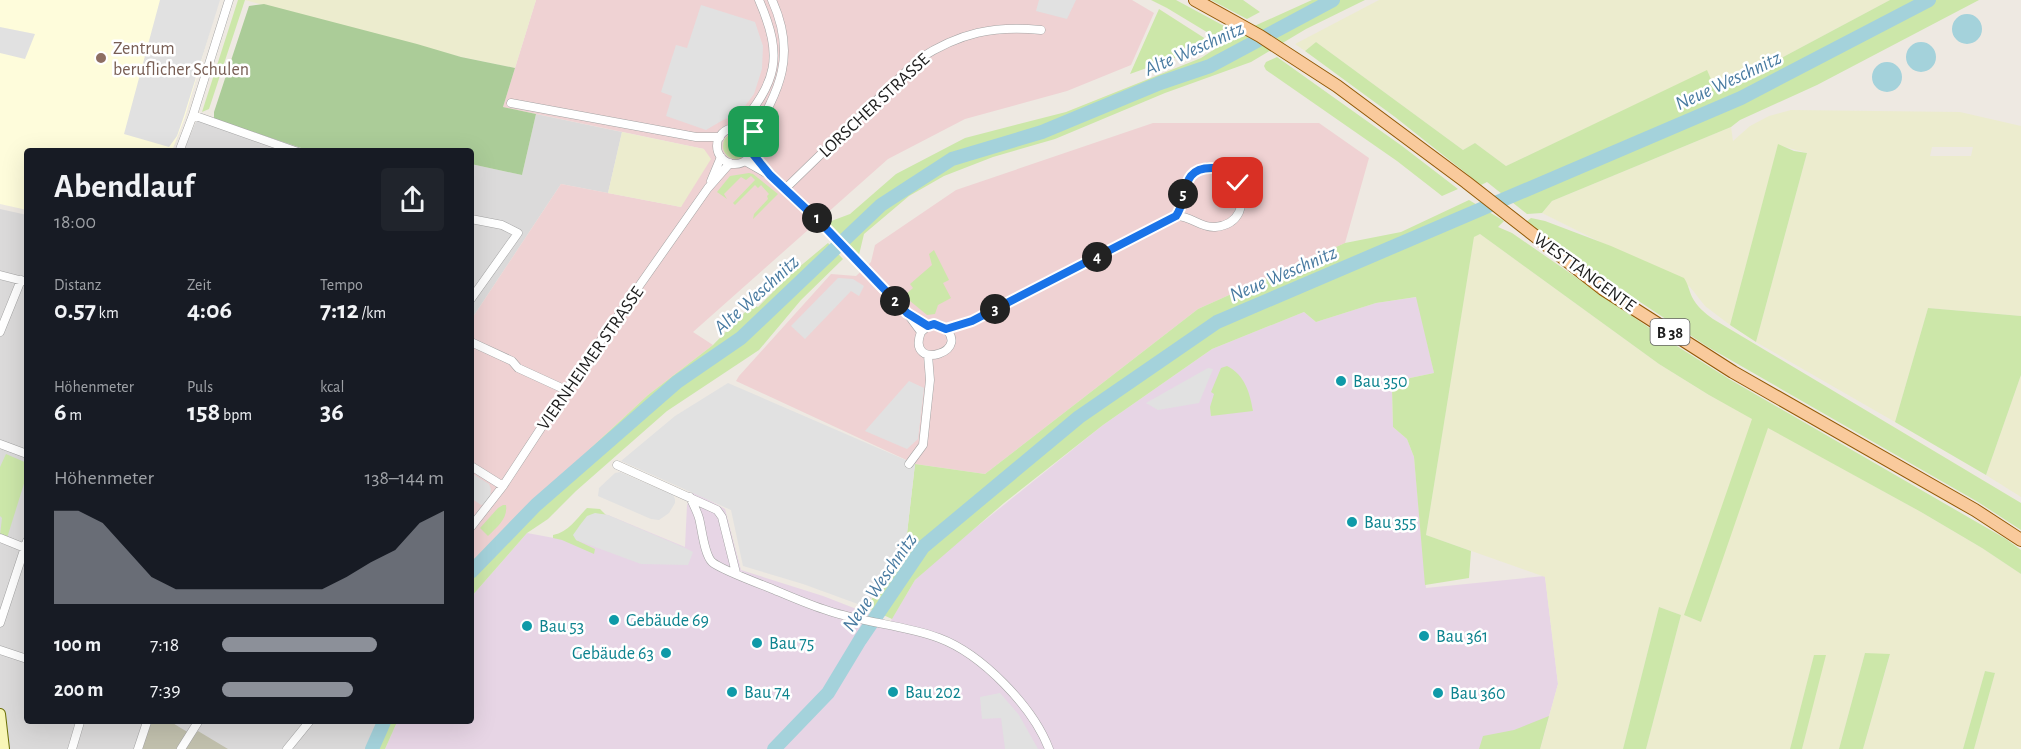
<!DOCTYPE html>
<html lang="de">
<meta charset="utf-8">
<style>
body{margin:0;font-family:"Alegreya Sans",sans-serif;background:#20242c;color:#f1f3f6;height:100vh;display:flex;flex-direction:column;font-size:22px;white-space:nowrap}
*{box-sizing:border-box;margin:0}
p{font-size:20px;color:#9ea1a6}
.icon{flex:none;width:33px;height:33px;fill:none;stroke:currentColor;stroke-width:2;stroke-linecap:round;stroke-linejoin:round}
.map{position:relative;flex:1;overflow:hidden}
.sheet{position:absolute;left:24px;top:148px;width:450px;height:576px;display:flex;flex-direction:column;background:#171b24;border-radius:6px;box-shadow:0 6px 24px #0002}
.sheet>*{flex:none}
.pin{position:absolute;display:grid;place-items:center;width:51px;height:51px;color:#fff;margin:-26px;border-radius:12px;box-shadow:0 3px 9px #0006}
.km{position:absolute;width:30px;height:30px;margin:-15px;border-radius:50%;background:#222;color:#fff;font-size:16px;line-height:30px;text-align:center}
.round{display:grid;place-items:center;flex:none;width:63px;height:63px;border-radius:6px;background:#20242c}
.headline{display:flex;align-items:center;justify-content:space-between;height:102px;padding:0 30px}
h1{font-size:33px;font-weight:700;line-height:45px}
.metrics{display:grid;grid-template-columns:repeat(3,1fr);gap:9px;height:102px;padding:6px 30px}
.metrics div{display:grid;align-content:center}
.metrics b{font-size:26px;font-weight:700}
.metrics small{font-size:16px;font-weight:400}
.metrics p{font-size:16px}
.chart{height:168px;padding:12px 30px}
.chart p{display:flex;justify-content:space-between}
.chart svg{width:100%;height:108px;margin-top:6px;fill:#8c9099;opacity:.7}
ul{padding:0 30px;list-style:none;font-size:20px}
li{display:grid;grid-template-columns:96px 72px 1fr;align-items:center;height:45px}
li i{height:15px;border-radius:8px;background:#8c9099}
.map>svg:first-child{display:block}
.residential{fill:#dbdada}
.commercial{fill:#efd2d3}
.industrial{fill:#e7d5e5}
.education{fill:#fefcdb}
.construction{fill:#c2c1ae}
.farmland{fill:#ececce;fill-rule:evenodd}
.grass{fill:#cce7a9}
.forest{fill:#abcc98}
.parking{fill:#e1e1e1}
.water{fill:#a4d2db}
.lines{fill:none;stroke-linecap:round;stroke-linejoin:round}
.river{stroke:#a4d2db;stroke-width:14}
.street-casing{stroke:#a4a4a4;stroke-width:9}
.secondary-casing{stroke:#6c7007;stroke-width:12}
.primary-casing{stroke:#925904;stroke-width:14}
.street{stroke:#fff;stroke-width:8}
.secondary{stroke:#f8f6b7;stroke-width:10}
.primary{stroke:#f9ca9c;stroke-width:12}
.route-casing{stroke:#fff;stroke-width:12}
.route{stroke:#1a73e8;stroke-width:8}
.education-dot{fill:#8d6e63;stroke:#fff;stroke-width:2}
.culture-dot{fill:#0f9aa8;stroke:#fff;stroke-width:2}
.labels{text-anchor:middle;stroke-width:5;stroke-linejoin:round;paint-order:stroke}
.shield{fill:#fff;stroke:#616161;stroke-width:1.5}
.shield-label{font-size:16px;font-weight:bold;fill:#1d1d1d}
.education-label{font-size:18px;fill:#785e54;stroke:#fff;text-anchor:start}
.street-label{font-size:18px;fill:#1d1d1d;stroke:#fff}
.culture-label{font-size:18px;fill:#0d838f;stroke:#fff;text-anchor:start}
.water-label{font-size:20px;font-style:italic;fill:#497ba1;stroke:#fff}
</style>
<div class="map">
<svg width="2021" height="749" viewBox="0 0 2021 749">
<rect width="100%" height="100%" fill="#eee9e2"/>
<path class="residential" d="M 536,114 L 622,132 L 608,193 L 561,184 L 471,320 L 471,164 L 522,175 Z
M 204,115 L 310,151 L 183,152 L 198,117 Z
M 0,209 L 27,215 L 27,722 L 379,722 L 367,749 L 0,749 Z"/>
<path class="commercial" d="M 536,0 L 1132,0 L 1154,13 L 1131,65 L 1067,91 L 965,119 L 888,159 L 693,332 L 713,345 L 648,395 L 520,514 L 471,571 L 471,320 L 561,184 L 681,207 L 704,149 L 503,107 Z
M 1153,123 L 1319,123 L 1369,158 L 1345,243 L 1198,309 L 985,474 L 915,464 L 736,381 L 739,376 L 831,274 L 856,276 L 871,262 L 875,245 L 956,190 Z"/>
<path class="industrial" d="M 1417,297 L 1434,373 L 1410,378 L 1392,389 L 1393,427 L 1407,439 L 1414,457 L 1426,588 L 1545,576 L 1558,684 L 1540,749 L 385,749 L 397,722 L 471,722 L 471,597 L 527,533 L 554,538 L 573,535 L 595,513 L 608,515 L 685,547 L 687,505 L 693,491 L 725,509 L 741,570 L 823,596 L 890,622 L 915,580 L 948,550 L 1103,425 L 1212,349 L 1304,312 L 1316,322 L 1376,303 Z"/>
<path class="education" d="M 0,0 L 219,0 L 185,117 L 172,151 L 27,152 L 27,210 L 0,204 Z"/>
<path class="construction" d="M 151,722 L 171,722 L 194,736 L 198,731 L 228,749 L 142,749 Z"/>
<path class="farmland" d="M 245,0 L 536,0 L 515,68 L 461,57 Z
M 1379,0 L 1890,0 L 1757,71 L 1714,86 L 1707,71 L 1506,166 L 1475,143 L 1463,150 L 1316,42 L 1305,51 L 1295,44 Z
M 1791,110 L 1960,112 L 2021,126 L 2021,316 L 1928,308 L 1895,422 L 1756,342 L 1807,153 L 1778,145 L 1730,325 L 1705,306 L 1690,287 L 1542,213 L 1552,201 L 1731,127 L 1733,141 L 1750,126 L 1769,116 ZM 1932,147 L 1973,147 L 1971,156 L 1930,156 Z
M 622,132 L 704,149 L 711,159 L 681,207 L 608,193 Z
M 1480,234 L 1659,364 L 1709,395 L 1753,419 L 1685,615 L 1701,622 L 1767,427 L 1921,512 L 1982,548 L 2021,574 L 2021,749 L 1974,749 L 1995,673 L 1985,671 L 1963,749 L 1863,749 L 1890,655 L 1865,653 L 1839,749 L 1802,749 L 1825,655 L 1814,656 L 1790,749 L 1646,749 L 1681,615 L 1659,607 L 1623,749 L 1540,749 L 1558,684 L 1545,577 L 1426,535 L 1474,236 Z
M 2021,375 L 2021,497 L 1986,475 Z"/>
<path class="grass" d="M 238,0 L 245,0 L 209,109 L 202,112 Z
M 1151,0 L 1176,0 L 1226,27 L 1215,37 L 1167,8 Z
M 1211,0 L 1243,0 L 1260,12 L 1247,19 Z
M 1312,0 L 1365,0 L 1306,29 L 1251,62 L 1165,93 L 1055,139 L 993,157 L 944,176 L 909,196 L 864,234 L 858,259 L 826,223 L 850,214 L 896,174 L 965,138 L 1066,112 L 1201,58 L 1241,32 Z
M 1890,0 L 1979,0 L 1817,85 L 1740,120 L 1731,127 L 1552,201 L 1542,213 L 1527,214 L 1487,182 L 1481,185 L 1395,117 L 1305,51 L 1316,42 L 1463,150 L 1475,143 L 1506,166 L 1707,70 L 1714,86 L 1757,71 Z
M 1159,9 L 1209,41 L 1197,50 L 1130,74 Z
M 1277,57 L 1402,146 L 1458,189 L 1442,196 L 1397,161 L 1266,70 L 1264,66 L 1266,62 Z
M723 146a13 13 0 1 1 26 0a13 13 0 1 1-26 0Z
M 1778,144 L 1794,151 L 1807,153 L 1756,342 L 1730,325 Z
M 749,173 L 753,174 L 778,194 L 753,219 L 754,214 L 768,199 L 767,196 L 769,194 L 761,185 L 758,188 L 755,185 L 735,205 L 733,203 L 755,180 L 751,176 L 746,180 L 741,177 L 724,194 L 727,199 L 717,192 L 730,176 Z
M 1469,200 L 1504,221 L 1498,227 L 1512,233 L 1661,336 L 1729,379 L 2006,539 L 2021,550 L 2021,574 L 1982,548 L 1921,512 L 1768,428 L 1701,622 L 1684,615 L 1752,419 L 1709,395 L 1659,364 L 1480,234 L 1474,237 L 1426,535 L 1471,551 L 1469,578 L 1425,585 L 1414,457 L 1407,439 L 1393,427 L 1392,389 L 1410,378 L 1434,373 L 1416,297 L 1376,303 L 1316,322 L 1304,312 L 1212,349 L 1103,425 L 1004,503 L 915,580 L 892,619 L 866,607 L 890,572 L 906,542 L 915,464 L 985,474 L 1198,309 L 1345,243 L 1401,232 Z
M 1531,218 L 1545,221 L 1611,246 L 1684,278 C 1688,284 1689,290 1692,297 C 1697,307 1705,313 1713,319 L 2021,503 L 2021,530 L 1978,502 L 1708,347 L 1542,237 L 1526,222 Z
M 828,243 L 843,259 L 801,300 L 759,350 L 667,411 L 576,491 L 548,519 L 527,533 L 471,597 L 471,571 L 520,514 L 648,395 L 713,345 L 752,305 L 758,307 L 792,273 Z
M 934,250 L 949,280 L 943,283 L 951,298 L 938,305 L 935,314 L 927,315 L 904,296 L 913,288 L 910,284 L 932,265 L 929,254 Z
M 1928,308 L 2021,316 L 2021,375 L 1986,475 L 1895,422 Z
M 1227,366 C 1245,375 1250,393 1253,411 L 1211,416 L 1210,407 L 1214,394 L 1211,392 L 1221,368 Z
M 6,454 L 27,463 L 27,474 L 7,538 L 0,535 L 2,518 L 0,516 L 0,467 Z
M 503,505 L 506,505 C 508,519 497,527 488,536 L 480,528 L 498,508 Z
M 587,508 L 600,509 L 606,515 C 584,511 584,522 576,540 L 595,549 L 594,554 L 562,540 L 553,538 L 553,535 C 569,532 576,519 587,508 Z
M 1659,607 L 1681,615 L 1646,749 L 1623,749 Z
M 1865,653 L 1890,654 L 1863,749 L 1839,749 Z
M 1814,655 L 1826,655 L 1802,749 L 1790,749 Z
M 1985,671 L 1995,673 L 1974,749 L 1963,749 Z
M 1549,716 L 1540,749 L 1479,749 L 1483,736 L 1514,730 Z
M 379,722 L 397,722 L 385,749 L 367,749 Z"/>
<path class="forest" d="M 264,4 L 417,44 L 461,57 L 515,68 L 503,107 L 536,114 L 522,175 L 471,164 L 471,152 L 310,151 L 214,119 L 214,112 L 249,6 Z"/>
<path class="parking" d="M 160,0 L 220,0 L 184,116 L 177,136 L 169,147 L 124,134 Z
M 1039,0 L 1076,0 L 1067,19 L 1036,11 Z
M 701,5 L 755,22 L 763,46 L 762,69 L 754,94 L 739,114 L 723,120 L 706,130 L 666,116 L 672,96 L 661,92 L 676,45 L 687,48 Z
M 0,27 L 35,34 L 25,59 L 0,53 Z
M 838,278 L 853,279 L 864,286 L 859,296 L 851,291 L 805,339 L 791,326 Z
M 1208,368 L 1213,369 L 1199,403 L 1158,410 L 1146,403 Z
M 909,381 L 924,388 L 918,439 L 907,449 L 865,431 Z
M 728,383 L 915,464 L 906,542 L 902,552 L 866,607 L 803,584 L 743,566 L 731,510 L 621,461 L 675,416 Z
M 620,472 L 673,495 L 675,499 L 675,503 L 669,513 L 659,520 L 651,519 L 598,496 L 599,488 L 615,473 Z
M 471,473 L 489,484 L 491,489 L 490,498 L 484,504 L 481,505 L 471,498 Z
M 595,513 L 608,515 L 685,548 L 693,552 L 688,565 L 641,564 L 576,540 L 573,535 L 580,525 L 587,516 Z
M 1000,693 L 1019,715 L 1038,749 L 1005,749 L 1001,718 L 982,719 L 980,697 Z"/>
<path class="water" d="M1952 29a15 15 0 1 1 30 0a15 15 0 1 1-30 0Z
M1906 57a15 15 0 1 1 30 0a15 15 0 1 1-30 0Z
M1872 77a15 15 0 1 1 30 0a15 15 0 1 1-30 0Z"/>
<g class="lines">
<path class="river" d="M 471,572 L 536,505 L 677,382 L 741,338 L 881,205 L 952,159 L 1042,132 L 1160,83 L 1210,66 L 1333,0
M 372,749 L 384,722
M 774,749 L 828,693 L 860,640 L 923,547 L 1079,417 L 1217,322 L 1741,98 L 1929,0"/>
<g class="street-casing">
<path id="street" d="M 511,103 L 696,137 L 720,137
M 193,115 L 298,152
M 738,128 C 777,81 784,58 759,0
M717 146a18 18 0 1 1 36 0a18 18 0 1 1-36 0Z
M 751,138 C 780,90 797,55 772,0
M 179,152 L 193,115 L 229,0
M 752,152 L 770,175 L 819,221 L 907,313 L 921,332 C 905,374 979,350 940,325 L 928,326 L 921,332
M 745,161 L 766,173
M 711,181 L 721,157
M 786,188 L 919,59 C 959,33 994,25 1041,30
M 471,219 L 502,225 L 518,233 L 471,299
M 0,275 L 27,282
M 946,329 L 972,321 L 1176,216 C 1188,202 1178,188 1193,175 C 1233,141 1267,222 1215,227 C 1200,228 1192,216 1176,216
M 0,332 L 21,280
M 471,342 L 512,361 L 518,368 L 566,390
M 0,444 L 27,454
M 909,464 L 923,445 L 930,380 L 928,355
M 617,465 L 717,510 L 722,517 L 736,573
M 471,466 L 503,486
M 690,497 C 693,504 697,511 699,518 C 702,529 704,554 712,562 C 720,569 757,583 770,588 C 789,596 809,605 829,611 C 865,623 904,625 939,638 C 982,654 1033,707 1049,749
M 471,527 L 503,486 L 566,390 L 708,188 L 730,163
M 0,538 L 25,548
M 0,623 L 27,541
M 0,650 L 27,659
M 72,749 L 80,722
M 138,749 L 147,722
M 181,749 L 198,722
M 287,749 L 309,722"/>
</g>
<g class="secondary-casing">
<path id="secondary" d="M 0,714 L 4,749"/>
</g>
<g class="primary-casing">
<path id="primary" d="M 1195,0 L 1260,36 L 1337,86 L 1466,182 L 1603,289 L 1733,372 L 1975,510 L 2021,540"/>
</g>
<use href="#street" class="street"/>
<use href="#secondary" class="secondary"/>
<use href="#primary" class="primary"/>
</g>
<g class="lines">
<g class="route-casing">
<path id="route" d="M 754,132 L 751,138 L 752,153 L 770,175 L 819,221 L 907,313 L 928,326 L 934,324 L 946,329 L 972,321 L 1176,216 C 1189,199 1178,166 1214,168 C 1225,169 1232,175 1238,183"/>
</g>
<use href="#route" class="route"/>
</g>
<circle class="education-dot" cx="101" cy="58" r="6"/>
<g class="culture-dot">
<circle cx="1341" cy="381" r="6"/>
<circle cx="1352" cy="522" r="6"/>
<circle cx="614" cy="620" r="6"/>
<circle cx="527" cy="626" r="6"/>
<circle cx="1424" cy="636" r="6"/>
<circle cx="757" cy="643" r="6"/>
<circle cx="666" cy="653" r="6"/>
<circle cx="732" cy="692" r="6"/>
<circle cx="893" cy="692" r="6"/>
<circle cx="1438" cy="693" r="6"/>
</g>
<g class="labels">
<rect class="shield" x="1650.5" y="319" width="39" height="26" rx="4.5"/>
<g class="shield-label">
<text x="1670" y="338">B 38</text>
</g>
<g class="education-label">
<text x="113" y="54">Zentrum<tspan x="113" dy="21">beruflicher Schulen</tspan></text>
</g>
<g class="street-label">
<text transform="translate(874 105) rotate(-43)" y="6">LORSCHER STRASSE</text>
<text transform="translate(1585 272) rotate(36)" y="6">WESTTANGENTE</text>
<text transform="translate(590 358) rotate(-55)" y="6">VIERNHEIMER STRASSE</text>
</g>
<g class="culture-label">
<text x="1353" y="387">Bau 350</text>
<text x="1364" y="528">Bau 355</text>
<text x="626" y="626">Gebäude 69</text>
<text x="539" y="632">Bau 53</text>
<text x="1436" y="642">Bau 361</text>
<text x="769" y="649">Bau 75</text>
<text x="654" y="659" text-anchor="end">Gebäude 63</text>
<text x="744" y="698">Bau 74</text>
<text x="905" y="698">Bau 202</text>
<text x="1450" y="699">Bau 360</text>
</g>
<g class="water-label">
<text transform="translate(1194 48) rotate(-24)" y="7">Alte Weschnitz</text>
<text transform="translate(1728 80) rotate(-25)" y="7">Neue Weschnitz</text>
<text transform="translate(1283 273) rotate(-23)" y="7">Neue Weschnitz</text>
<text transform="translate(756 294) rotate(-42)" y="7">Alte Weschnitz</text>
<text transform="translate(879 582) rotate(-55)" y="7">Neue Weschnitz</text>
</g>
</g>
</svg>
<div class="pin" style="left:754px;top:132px;background:#1e9e55"><svg class="icon" aria-label="arrive" viewBox="0 0 24 24"><path d="M6 21V4h12l-3 4 3 4H6"/></svg></div>
<div class="pin" style="left:1238px;top:183px;background:#d93025"><svg class="icon" aria-label="check" viewBox="0 0 24 24"><path d="M5 12l5 5 9-10"/></svg></div>
<b class="km" style="left:817px;top:218px">1</b>
<b class="km" style="left:895px;top:301px">2</b>
<b class="km" style="left:995px;top:309px">3</b>
<b class="km" style="left:1097px;top:257px">4</b>
<b class="km" style="left:1183px;top:194px">5</b>
<section class="sheet">
<div class="headline"><div><h1>Abendlauf</h1><p>18:00</p></div><a class="round"><svg class="icon" aria-label="share" viewBox="0 0 24 24"><path d="M12 15V3M7 8l5-5 5 5M5 13v7h14v-7"/></svg></a></div>
<div class="metrics">
<div><p>Distanz</p><b>0.57<small> km</small></b></div>
<div><p>Zeit</p><b>4:06</b></div>
<div><p>Tempo</p><b>7:12<small> /km</small></b></div>
</div>
<div class="metrics">
<div><p>Höhenmeter</p><b>6<small> m</small></b></div>
<div><p>Puls</p><b>158<small> bpm</small></b></div>
<div><p>kcal</p><b>36</b></div>
</div>
<div class="chart"><p><span>Höhenmeter</span>138–144 m</p>
<svg viewBox="0 0 160 44" preserveAspectRatio="none"><path d="M0 44V6L10 6L20 11L30 22L40 33L50 38L60 38L70 38L80 38L90 38L100 38L110 38L120 33L130 27L140 22L150 11L160 6V44z"/></svg>
</div>
<ul>
<li><b>100 m</b>7:18<i style="width:70%"></i></li>
<li><b>200 m</b>7:39<i style="width:59%"></i></li>
</ul>
</section>
</div>
